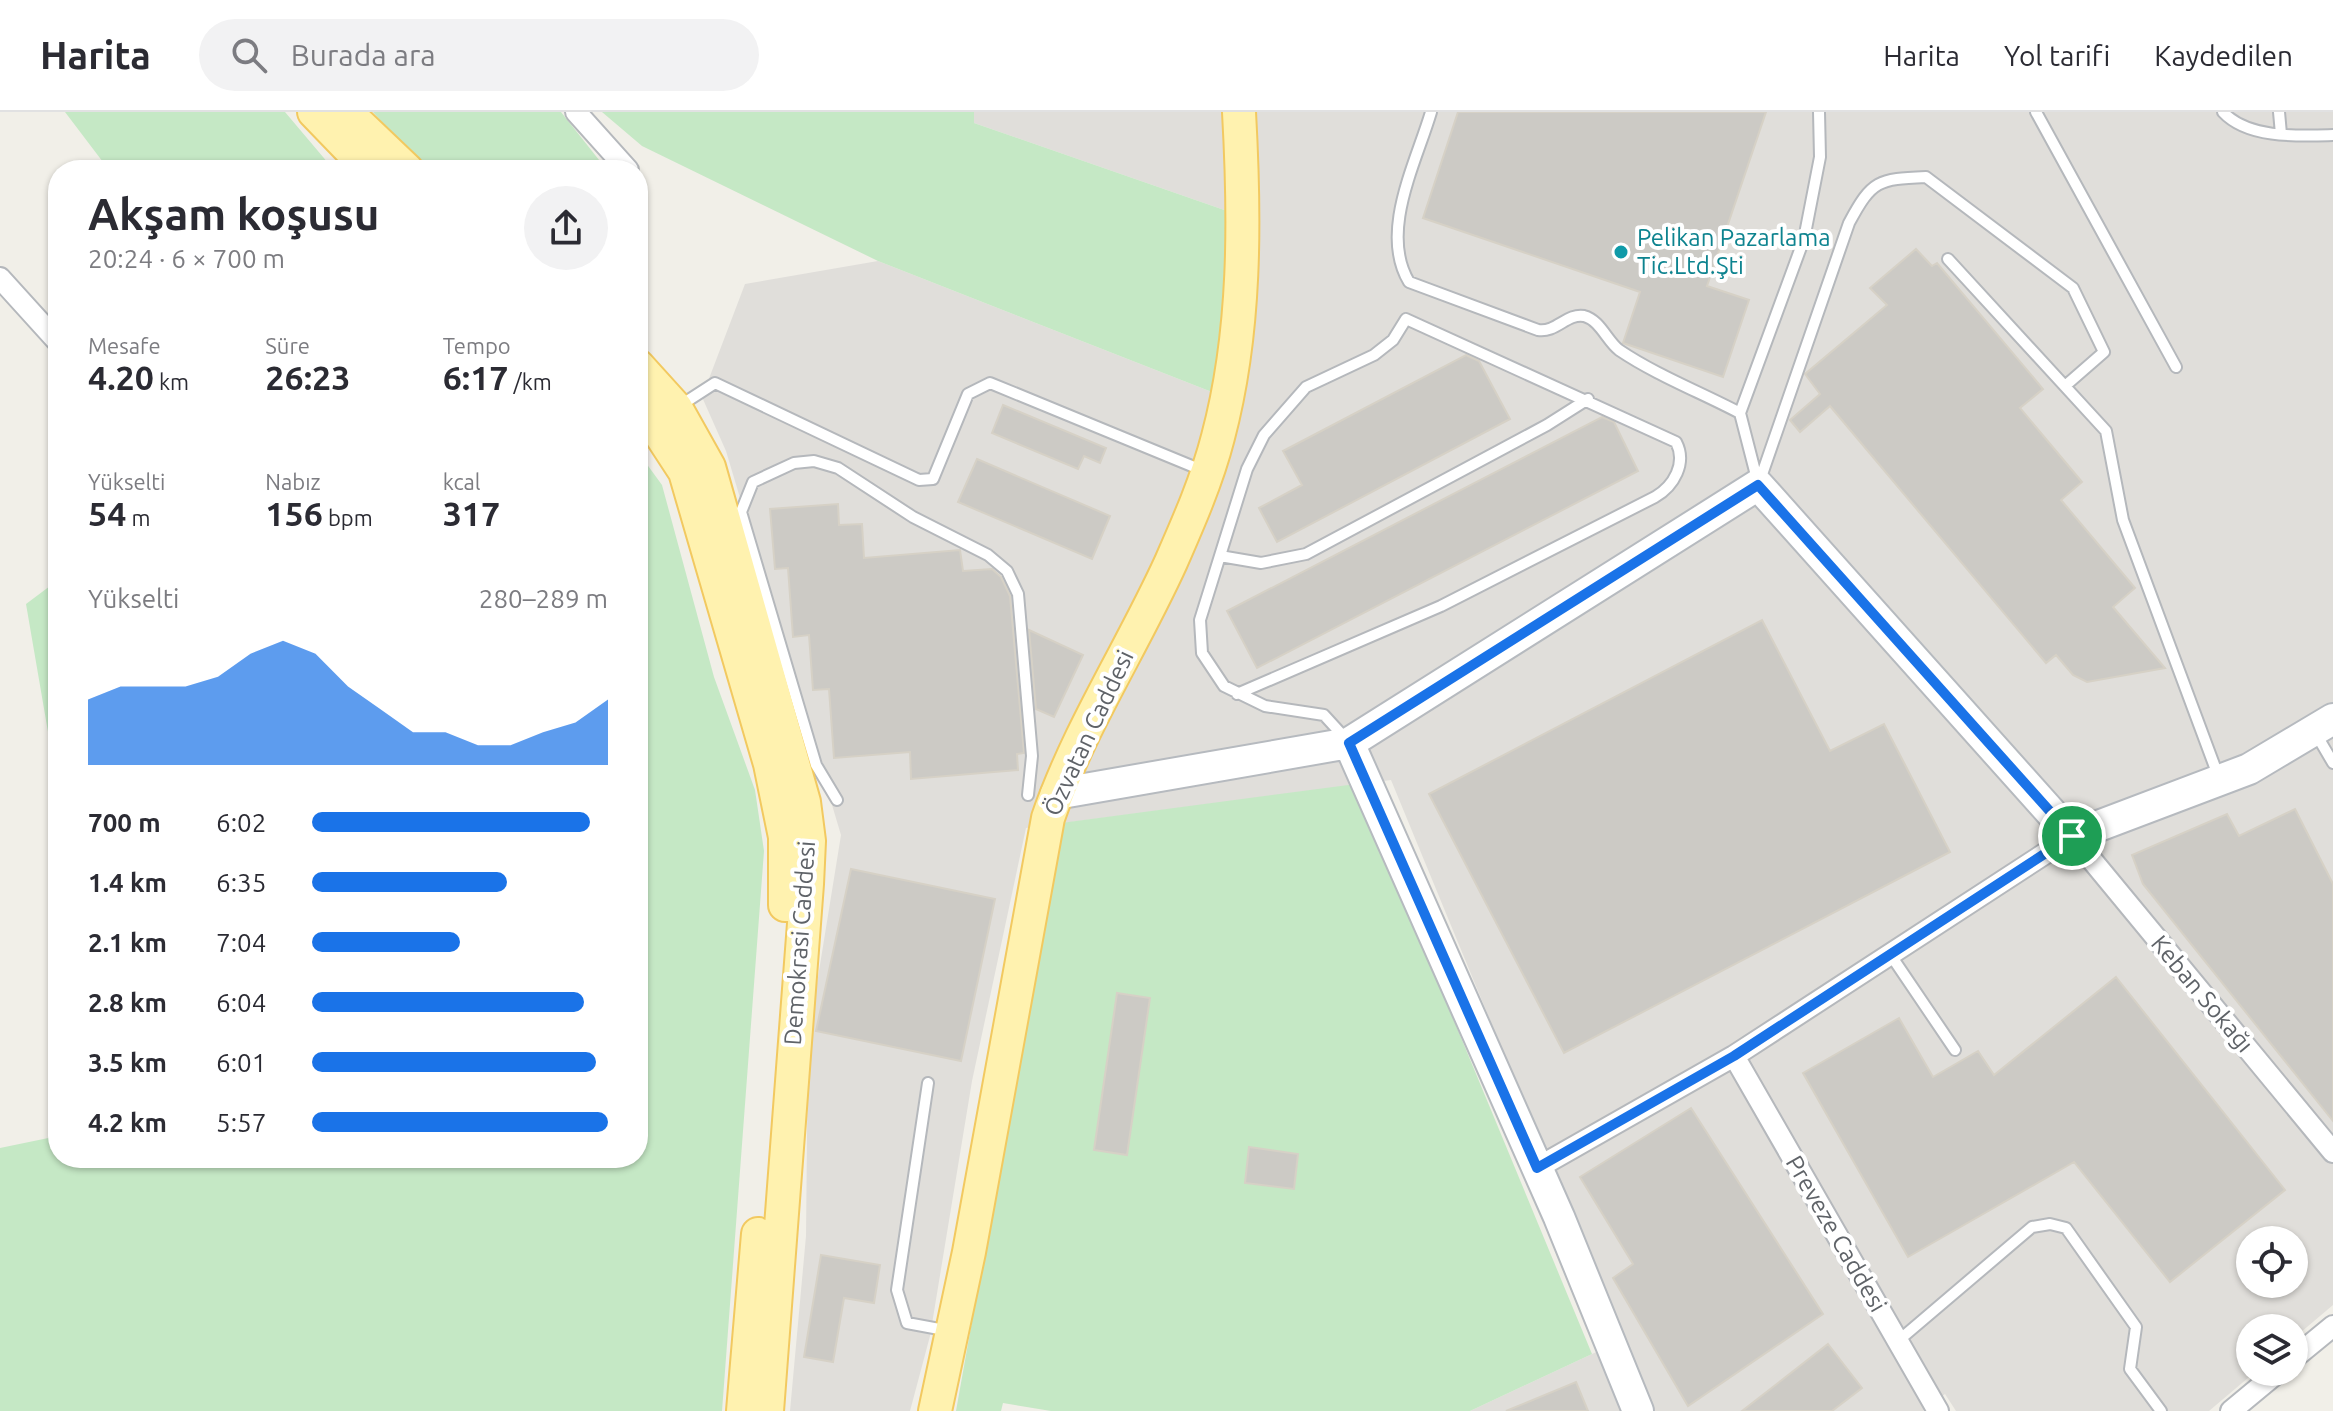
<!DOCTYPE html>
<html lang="tr">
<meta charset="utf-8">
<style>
body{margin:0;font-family:Ubuntu,sans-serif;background:#f2f2f3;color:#2b2b33;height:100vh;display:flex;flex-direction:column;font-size:30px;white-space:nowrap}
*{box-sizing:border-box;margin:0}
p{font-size:26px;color:#7c7c81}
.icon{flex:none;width:44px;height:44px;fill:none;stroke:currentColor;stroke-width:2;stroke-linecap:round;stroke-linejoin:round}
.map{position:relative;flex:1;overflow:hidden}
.panel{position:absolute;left:48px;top:48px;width:600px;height:1008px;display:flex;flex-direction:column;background:#fff;border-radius:32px;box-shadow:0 2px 6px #0004}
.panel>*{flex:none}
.tools{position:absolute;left:2236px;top:1114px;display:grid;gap:16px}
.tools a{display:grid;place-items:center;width:72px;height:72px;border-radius:50%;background:#fff;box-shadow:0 2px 6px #0004;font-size:40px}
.pin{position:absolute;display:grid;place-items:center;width:68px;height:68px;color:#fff;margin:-34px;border:4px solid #fff;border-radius:50%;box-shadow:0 2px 8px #0007}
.round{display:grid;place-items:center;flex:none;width:84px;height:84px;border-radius:42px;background:#f2f2f3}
.headline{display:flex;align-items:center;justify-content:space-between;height:136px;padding:0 40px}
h1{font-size:44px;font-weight:700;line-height:60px}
.figures{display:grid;grid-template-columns:repeat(3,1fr);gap:12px;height:136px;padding:8px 40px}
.figures div{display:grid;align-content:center}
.figures b{font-size:34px;font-weight:700}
.figures small{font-size:22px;font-weight:400}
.figures p{font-size:22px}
.chart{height:224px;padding:16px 40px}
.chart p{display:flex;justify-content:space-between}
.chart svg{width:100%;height:144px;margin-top:8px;fill:#1a73e8;opacity:.7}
ul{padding:0 40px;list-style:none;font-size:26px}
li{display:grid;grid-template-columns:128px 96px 1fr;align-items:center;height:60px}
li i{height:20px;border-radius:10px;background:#1a73e8}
header{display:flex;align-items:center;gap:48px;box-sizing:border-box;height:112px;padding:0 40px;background:#fff;border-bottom:2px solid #e1e1e2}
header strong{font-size:38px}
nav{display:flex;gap:44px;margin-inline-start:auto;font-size:28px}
.search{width:560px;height:72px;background:#f2f2f3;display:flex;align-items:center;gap:20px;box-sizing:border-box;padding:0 28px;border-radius:44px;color:#7c7c81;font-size:30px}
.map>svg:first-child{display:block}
.industrial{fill:#e0deda;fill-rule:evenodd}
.green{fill:#c5e8c5}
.building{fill:#cccac5;stroke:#d6d1c6;stroke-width:2}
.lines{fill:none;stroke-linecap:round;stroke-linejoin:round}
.lane-casing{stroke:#b5b8bc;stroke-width:14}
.street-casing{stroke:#b5b8bc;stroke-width:24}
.secondary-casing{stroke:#b6babf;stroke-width:34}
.primary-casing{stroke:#f2c960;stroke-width:36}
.lane{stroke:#fff;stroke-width:10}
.street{stroke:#fff;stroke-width:20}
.secondary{stroke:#fff;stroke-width:30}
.primary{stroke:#fff2af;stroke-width:32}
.route-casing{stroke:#fff;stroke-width:16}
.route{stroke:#1a73e8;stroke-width:10}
.culture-dot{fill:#0f9aa8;stroke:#fff;stroke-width:3}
.labels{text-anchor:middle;stroke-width:8;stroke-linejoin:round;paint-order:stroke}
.culture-label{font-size:24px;fill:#0d838f;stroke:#fff;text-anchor:start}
.street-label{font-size:24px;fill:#5f6368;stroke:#fff}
</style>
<header>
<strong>Harita</strong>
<div class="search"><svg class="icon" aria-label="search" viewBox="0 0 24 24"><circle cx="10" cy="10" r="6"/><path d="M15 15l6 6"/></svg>Burada ara</div>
<nav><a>Harita</a><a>Yol tarifi</a><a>Kaydedilen</a></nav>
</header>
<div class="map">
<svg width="2333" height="1299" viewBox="0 0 2333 1299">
<rect width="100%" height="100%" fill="#f1efe8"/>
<path class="industrial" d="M 974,0 L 1222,0 L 1230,100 L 974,11 Z
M 1253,0 L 2333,0 L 2333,1193 L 2294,1226 L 2294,1216 L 2250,1216 L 2250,1260 L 2255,1260 L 2209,1299 L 1956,1299 L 1945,1282 L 1923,1299 L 1470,1299 L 1622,1228 L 1391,668 L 1026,716 L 972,969 L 930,1224 L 910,1299 L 790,1299 L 806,1124 L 808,927 L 841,723 L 726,339 L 702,285 L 745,172 L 878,149 L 1217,282 L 1239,311 L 1258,103 ZM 2250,1128 L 2294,1128 L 2294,1172 L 2250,1172 Z"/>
<path class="green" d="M 65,0 L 285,0 L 334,58 L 109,58 Z
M 373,0 L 561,0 L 607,58 L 433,58 L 394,24 Z
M 602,0 L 974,0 L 974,11 L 1230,100 L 1217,282 L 878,149 L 642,34 Z
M 638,340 L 662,373 L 714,565 L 755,678 L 764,739 L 722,1299 L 0,1299 L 0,1036 L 58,1024 L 58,1046 L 638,1046 Z
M 58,468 L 58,678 L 26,492 Z
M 1356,672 L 1592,1242 L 1470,1299 L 1051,1299 L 1003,1291 L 1001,1299 L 956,1299 L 1061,711 Z"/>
<path class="building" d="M 1458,0 L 1766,0 L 1707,174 L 1749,188 L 1723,265 L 1623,231 L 1640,180 L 1423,106 Z
M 1916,137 L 1932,154 L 1937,151 L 2043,277 L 2020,296 L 2082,370 L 2061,388 L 2135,476 L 2113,495 L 2165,556 L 2087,570 L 2073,563 L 2056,543 L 2046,551 L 1830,294 L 1800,320 L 1790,308 L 1820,282 L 1805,262 L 1887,193 L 1870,176 Z
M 1466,243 L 1479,249 L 1510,307 L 1277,430 L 1259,396 L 1302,373 L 1283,339 Z
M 1003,293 L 1106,336 L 1100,351 L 1084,344 L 1078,357 L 992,321 Z
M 1602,305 L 1614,310 L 1638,359 L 1257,556 L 1227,499 Z
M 977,347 L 1110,404 L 1092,447 L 958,390 Z
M 838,392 L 839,413 L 862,412 L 864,446 L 960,438 L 963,459 L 992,457 L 1001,465 L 1010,484 L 1024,641 L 1017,642 L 1018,658 L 911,667 L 910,640 L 834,646 L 829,577 L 813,578 L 809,523 L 793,525 L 788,456 L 775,457 L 770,397 Z
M 1762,508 L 1830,639 L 1884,612 L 1950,740 L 1564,941 L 1429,682 Z
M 1029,518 L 1083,543 L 1054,605 L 1036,597 Z
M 2295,697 L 2333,772 L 2333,1009 L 2143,772 L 2132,743 L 2227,702 L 2239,724 Z
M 851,757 L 995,787 L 961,949 L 816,919 Z
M 2116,865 L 2285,1078 L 2170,1170 L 2074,1050 L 1908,1145 L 1803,961 L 1899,906 L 1933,965 L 1978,939 L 1994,963 Z
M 1117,881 L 1150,886 L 1127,1043 L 1094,1038 Z
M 1691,996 L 1823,1202 L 1688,1294 L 1613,1166 L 1633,1152 L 1580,1065 Z
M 1249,1035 L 1298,1042 L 1294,1077 L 1245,1071 Z
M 821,1143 L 880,1153 L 874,1191 L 844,1186 L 833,1250 L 804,1245 Z
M 1828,1232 L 1862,1276 L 1832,1299 L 1742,1299 Z
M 1576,1270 L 1588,1299 L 1506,1299 Z"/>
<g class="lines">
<g class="lane-casing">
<path id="lane" d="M 1431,0 C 1416,51 1379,120 1409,170 L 1538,218 C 1556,221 1567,201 1584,204 C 1600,208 1607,229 1619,238 C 1656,263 1700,280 1740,301
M 2036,0 L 2176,255
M 2223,0 C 2248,27 2299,24 2333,23
M 2279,0 L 2281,22
M 1948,147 L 2106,319 L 2123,408 L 2219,666
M 681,293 L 715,271 L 919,368 L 933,367 L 968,282 L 990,271 L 1204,359
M 1758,371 L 1740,301 L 1804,127 L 1820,45 L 1819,0
M 1759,371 L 1849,111 C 1872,68 1878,67 1926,65 L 2073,176 L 2104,240 L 2065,274
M 1220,444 L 1261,451 L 1306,442 L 1547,313 L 1588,287
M 1237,582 L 1441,494 L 1655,385 C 1674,374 1687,351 1676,330 L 1406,207 L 1393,228 L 1374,243 L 1306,275 L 1264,323 L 1247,357 L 1200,508 L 1202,541 L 1224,574 L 1265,594 L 1324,603 L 1345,626
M 2316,622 L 2333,651
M 837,688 L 816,653 L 741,400 L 753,370 L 794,351 L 814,349 L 838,356 L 913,405 L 988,443 L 1007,459 L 1018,482 L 1032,644 L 1028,683
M 1890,842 L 1955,938
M 928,971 L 897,1178 L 907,1211 L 950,1219
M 1898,1229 L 2032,1115 L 2050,1112 L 2066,1116 L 2136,1215 L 2130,1257 L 2161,1299"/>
</g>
<g class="street-casing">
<path id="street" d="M 576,0 L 628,58
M 0,166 L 58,230
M 1734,944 L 1938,1299
M 1537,1056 L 1734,944 L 2072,724 L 2333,1040
M 2294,1246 L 2333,1214
M 2231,1299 L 2278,1260"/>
</g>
<g class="secondary-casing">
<path id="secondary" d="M 1349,631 L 1559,1105 L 1638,1299
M 1056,682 L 1349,631 L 1758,373 L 2072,724 L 2249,657 L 2333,607"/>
</g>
<g class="primary-casing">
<path id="primary" d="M 314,0 L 370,58
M 346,0 L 407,58
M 638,254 L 676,296 L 709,355 L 804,690 L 809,729 L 807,772 L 767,1299
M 638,288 L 685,360 L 770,652 L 785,725 L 785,793
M 743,1299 L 758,1122
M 935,1299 L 969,1140 L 1048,706 C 1079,616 1132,536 1171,450 C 1189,409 1207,368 1218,325 C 1246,220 1245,107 1239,0"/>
</g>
<use href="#lane" class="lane"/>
<use href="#street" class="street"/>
<use href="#secondary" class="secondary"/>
<use href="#primary" class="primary"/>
</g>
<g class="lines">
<g class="route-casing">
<path id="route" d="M 1758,373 L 2072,724 L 1734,944 L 1537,1056 L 1349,631 Z"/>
</g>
<use href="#route" class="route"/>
</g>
<circle class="culture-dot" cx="1621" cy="140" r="8"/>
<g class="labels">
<g class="culture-label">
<text x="1637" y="134">Pelikan Pazarlama<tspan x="1637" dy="28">Tic.Ltd.Şti</tspan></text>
</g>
<g class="street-label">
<text transform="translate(1089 621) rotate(-65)" y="8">Özvatan Caddesi</text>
<text transform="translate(800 831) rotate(-86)" y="8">Demokrasi Caddesi</text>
<text transform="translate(2202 882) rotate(50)" y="8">Keban Sokağı</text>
<text transform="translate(1836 1122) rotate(60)" y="8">Preveze Caddesi</text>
</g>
</g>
</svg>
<div class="tools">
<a><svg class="icon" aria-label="locate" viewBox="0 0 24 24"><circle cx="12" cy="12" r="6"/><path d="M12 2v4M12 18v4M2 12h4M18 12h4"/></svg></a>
<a><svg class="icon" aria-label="layers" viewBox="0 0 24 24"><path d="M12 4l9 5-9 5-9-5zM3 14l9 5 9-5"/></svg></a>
</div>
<div class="pin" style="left:2072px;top:724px;background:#1e9e55"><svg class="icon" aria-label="arrive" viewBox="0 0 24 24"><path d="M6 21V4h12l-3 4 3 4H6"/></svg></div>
<section class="panel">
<div class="headline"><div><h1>Akşam koşusu</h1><p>20:24 · 6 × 700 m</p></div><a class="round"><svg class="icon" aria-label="share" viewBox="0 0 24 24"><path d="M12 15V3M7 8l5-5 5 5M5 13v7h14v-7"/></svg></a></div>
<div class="figures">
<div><p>Mesafe</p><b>4.20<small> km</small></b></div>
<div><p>Süre</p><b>26:23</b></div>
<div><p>Tempo</p><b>6:17<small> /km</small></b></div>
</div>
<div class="figures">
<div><p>Yükselti</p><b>54<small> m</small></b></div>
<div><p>Nabız</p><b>156<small> bpm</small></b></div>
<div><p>kcal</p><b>317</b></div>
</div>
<div class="chart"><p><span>Yükselti</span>280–289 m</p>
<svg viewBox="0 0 160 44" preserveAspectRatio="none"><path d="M0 44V24L10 20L20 20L30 20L40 17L50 10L60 6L70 10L80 20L90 27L100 34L110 34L120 38L130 38L140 34L150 31L160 24V44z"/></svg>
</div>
<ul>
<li><b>700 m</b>6:02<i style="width:94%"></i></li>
<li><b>1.4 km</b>6:35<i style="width:66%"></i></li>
<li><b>2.1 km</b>7:04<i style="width:50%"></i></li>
<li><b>2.8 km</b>6:04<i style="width:92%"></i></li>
<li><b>3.5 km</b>6:01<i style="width:96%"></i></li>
<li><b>4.2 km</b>5:57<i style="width:100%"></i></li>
</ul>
</section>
</div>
